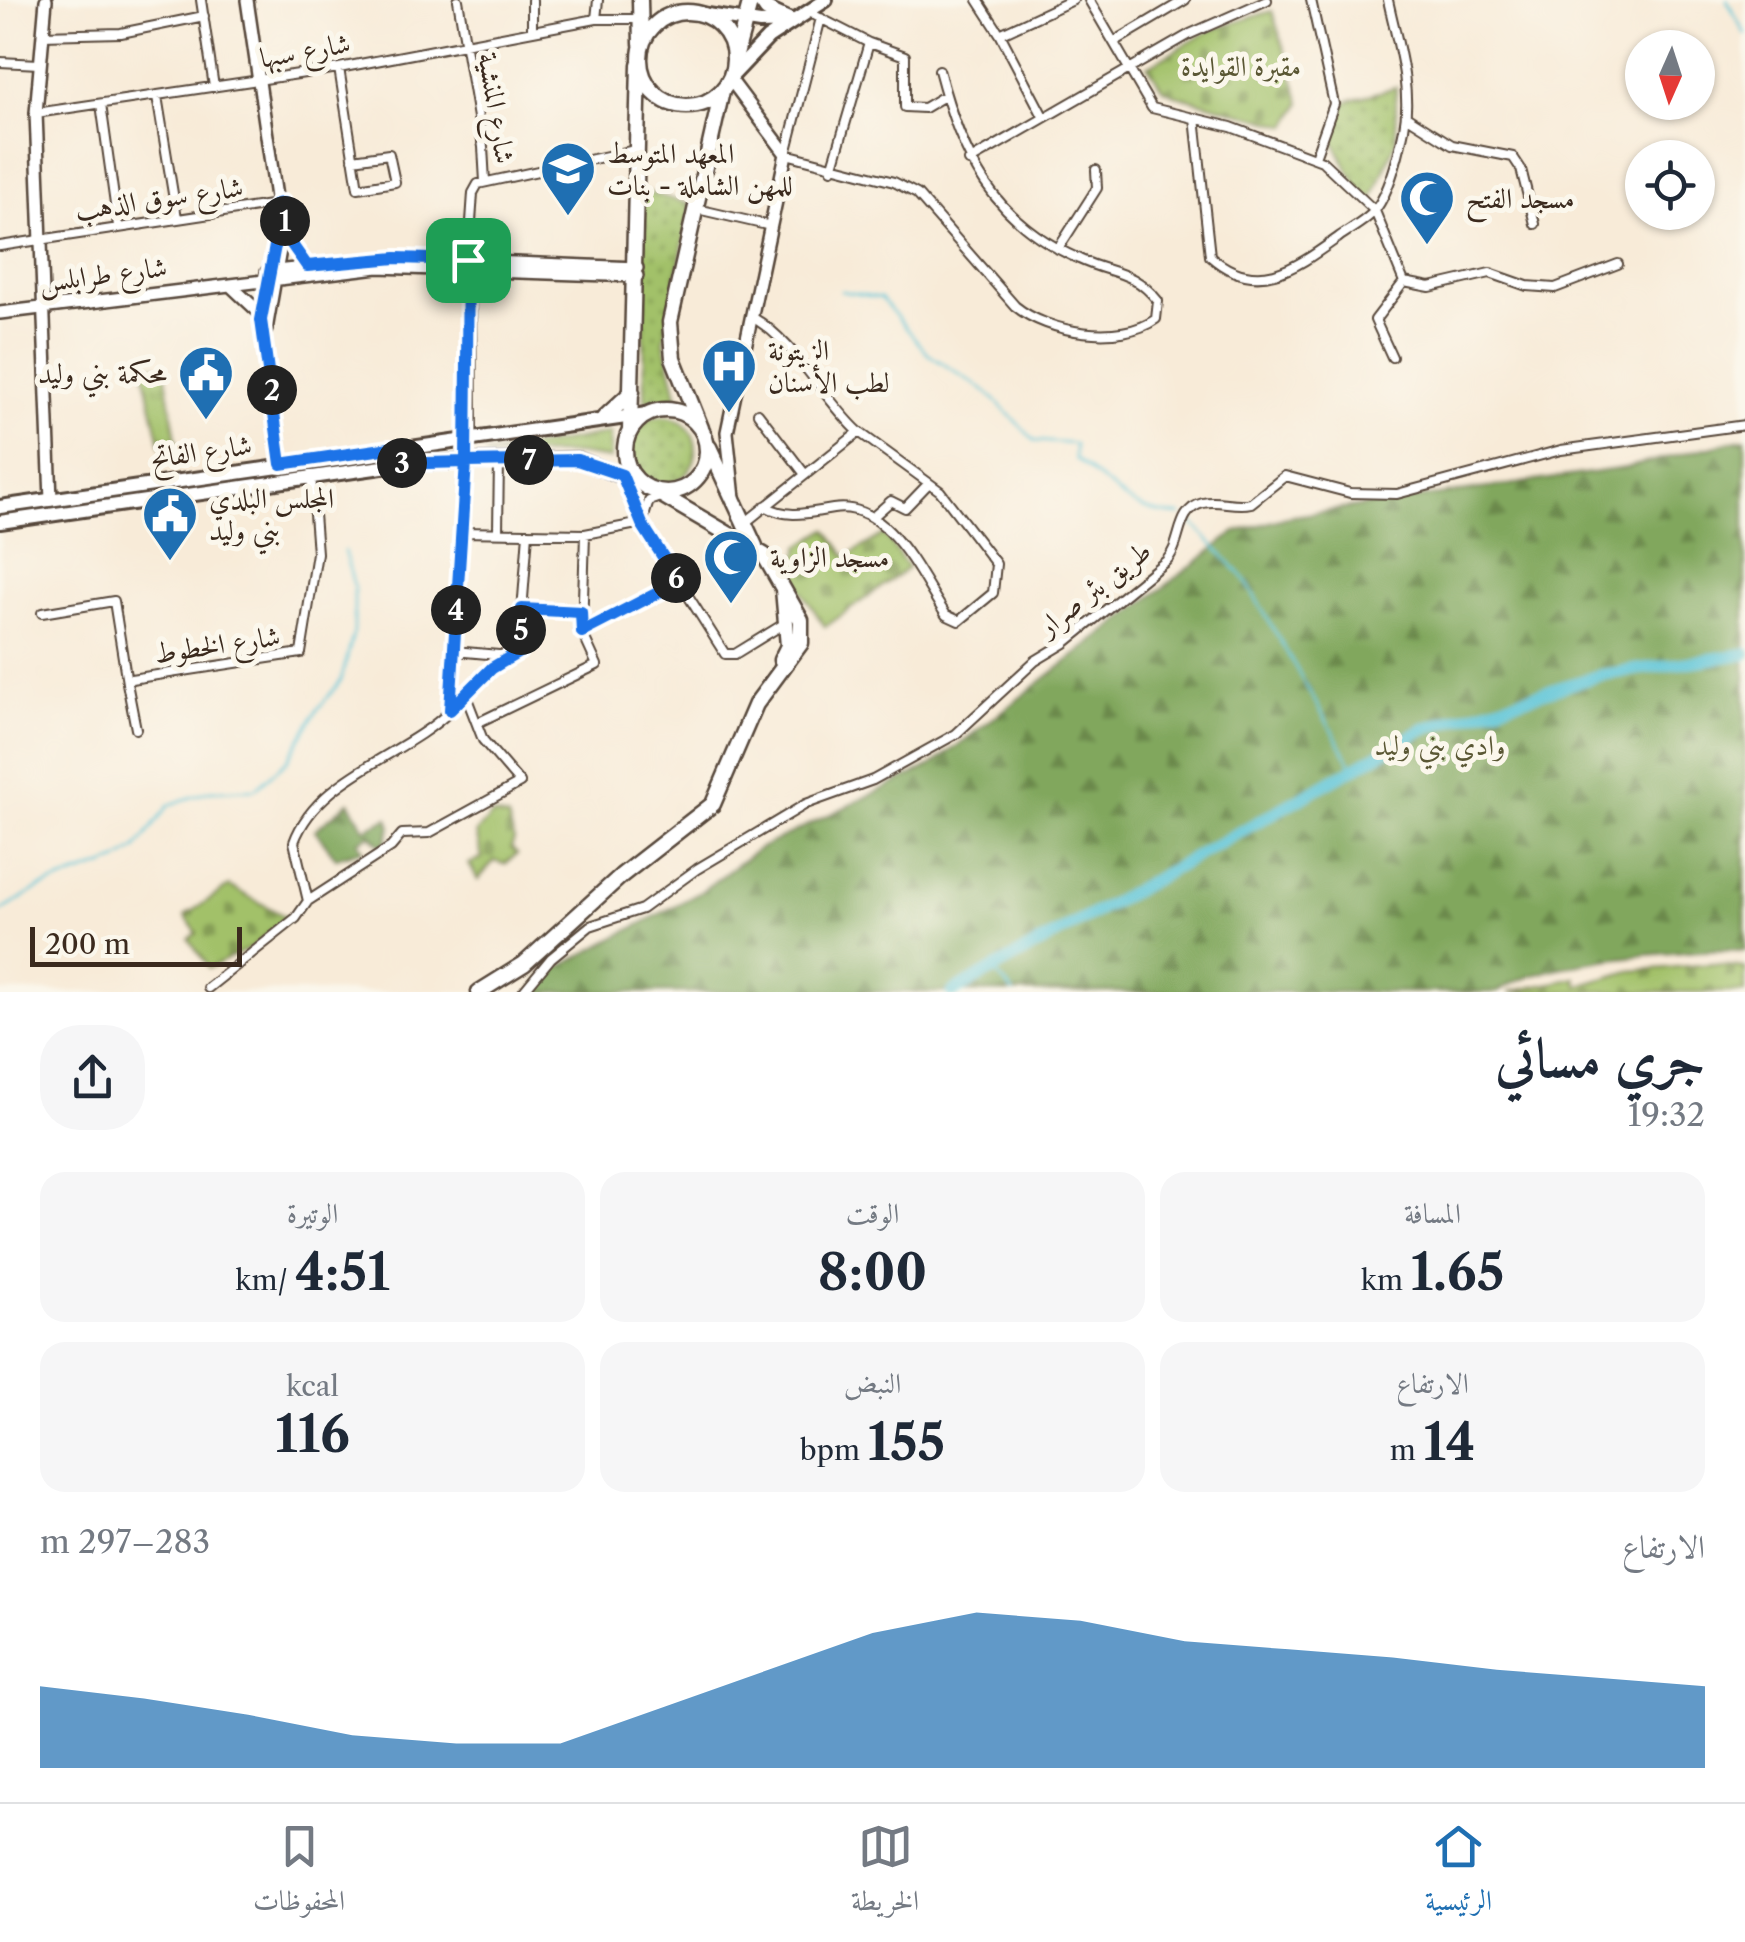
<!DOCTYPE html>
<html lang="ar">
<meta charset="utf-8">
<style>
body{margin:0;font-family:"Libre Caslon Text",Amiri,serif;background:#f6f6f7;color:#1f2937;direction:rtl;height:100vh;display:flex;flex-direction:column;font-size:38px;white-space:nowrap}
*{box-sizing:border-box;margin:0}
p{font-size:32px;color:#747a83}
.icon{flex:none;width:55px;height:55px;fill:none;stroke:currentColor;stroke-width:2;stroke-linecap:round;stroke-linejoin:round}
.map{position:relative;height:992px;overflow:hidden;direction:ltr}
.drawer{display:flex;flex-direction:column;background:#fff;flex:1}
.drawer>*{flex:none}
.needle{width:65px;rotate:183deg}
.controls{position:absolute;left:1625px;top:30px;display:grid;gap:20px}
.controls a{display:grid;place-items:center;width:90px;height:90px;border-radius:50%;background:#fff;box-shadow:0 2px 8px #0004;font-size:50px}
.scale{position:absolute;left:30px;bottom:25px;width:212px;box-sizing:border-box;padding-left:10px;border:5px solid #3b2a1e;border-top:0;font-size:28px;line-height:35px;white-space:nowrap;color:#3b2a1e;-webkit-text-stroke:8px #fbf7ec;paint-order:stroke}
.pin{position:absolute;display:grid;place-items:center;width:85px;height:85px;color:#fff;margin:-42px;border-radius:20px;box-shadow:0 5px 15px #0006}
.km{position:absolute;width:50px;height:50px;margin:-25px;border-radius:50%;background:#222;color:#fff;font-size:28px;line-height:50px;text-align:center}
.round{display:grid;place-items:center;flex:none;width:105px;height:105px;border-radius:40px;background:#f6f6f7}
.summary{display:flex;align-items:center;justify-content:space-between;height:170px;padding:0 40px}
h1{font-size:55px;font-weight:700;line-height:75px}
.metrics{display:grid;grid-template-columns:repeat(3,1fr);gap:15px;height:170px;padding:10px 40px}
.metrics div{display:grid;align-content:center;border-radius:25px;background:#f6f6f7;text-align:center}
.metrics b{font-size:50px;font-weight:700}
.metrics small{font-size:28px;font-weight:400}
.metrics p{font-size:28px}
.chart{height:280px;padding:20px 40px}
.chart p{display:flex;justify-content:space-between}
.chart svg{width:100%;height:180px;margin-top:10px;fill:#1f6fb2;opacity:.7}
.dock{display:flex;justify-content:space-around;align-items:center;height:140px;border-top:2px solid #e0e1e3;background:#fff;font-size:28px;color:#747a83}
.dock a{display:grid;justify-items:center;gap:5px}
.dock .current{color:#1f6fb2}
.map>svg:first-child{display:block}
.grass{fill:url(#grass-tufts);stroke:#6e7644;stroke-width:2.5}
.forest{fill:url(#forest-firs);stroke:#5e683e;stroke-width:2.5}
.cemetery{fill:url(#cemetery-stones);stroke:#6e7644;stroke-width:2.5}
.park{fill:url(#park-dots);stroke:#6e7644;stroke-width:2.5}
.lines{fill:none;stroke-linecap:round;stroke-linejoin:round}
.stream{stroke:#5bc4d7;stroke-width:2.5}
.river{stroke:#5bc4d7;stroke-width:12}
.street-casing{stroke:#57473a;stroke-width:12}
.secondary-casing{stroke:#57473a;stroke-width:16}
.primary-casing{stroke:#57473a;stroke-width:18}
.highway-casing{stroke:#57473a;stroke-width:19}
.street{stroke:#fff;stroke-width:8}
.secondary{stroke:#fff;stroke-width:11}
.primary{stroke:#fff;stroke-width:12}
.highway{stroke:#fff;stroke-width:14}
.route-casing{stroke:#fff;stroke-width:20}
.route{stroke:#1a73e8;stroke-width:12}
.labels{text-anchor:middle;stroke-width:10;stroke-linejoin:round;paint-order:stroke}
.street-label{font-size:28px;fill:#3b2a1e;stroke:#fbf7ec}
.park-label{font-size:28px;fill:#5a5734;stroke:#fbf7ec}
.poi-label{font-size:28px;fill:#3b2a1e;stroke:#fbf7ec;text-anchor:start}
</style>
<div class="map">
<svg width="1745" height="992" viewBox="0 0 1745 992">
<defs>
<pattern id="grass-tufts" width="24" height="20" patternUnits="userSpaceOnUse" patternTransform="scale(2.5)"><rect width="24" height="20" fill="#a2c169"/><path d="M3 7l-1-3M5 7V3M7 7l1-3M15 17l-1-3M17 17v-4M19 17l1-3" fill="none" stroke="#859d56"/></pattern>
<pattern id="forest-firs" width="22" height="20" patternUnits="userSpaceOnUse" patternTransform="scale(2.5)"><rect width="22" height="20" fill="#81a75d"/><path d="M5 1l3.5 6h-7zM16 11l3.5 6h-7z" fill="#6b884c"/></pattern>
<pattern id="cemetery-stones" width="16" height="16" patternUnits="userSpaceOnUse" patternTransform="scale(2.5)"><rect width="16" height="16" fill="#a2c169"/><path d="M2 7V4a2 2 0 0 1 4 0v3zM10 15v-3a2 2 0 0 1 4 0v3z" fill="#859d56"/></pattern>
<pattern id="park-dots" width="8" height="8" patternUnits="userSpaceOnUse" patternTransform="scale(2.5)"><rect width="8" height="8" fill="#a2c169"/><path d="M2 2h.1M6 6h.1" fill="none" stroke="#859d56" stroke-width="1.8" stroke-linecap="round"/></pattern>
</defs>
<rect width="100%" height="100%" fill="#fbf7ec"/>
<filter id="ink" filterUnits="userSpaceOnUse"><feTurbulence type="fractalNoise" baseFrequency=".01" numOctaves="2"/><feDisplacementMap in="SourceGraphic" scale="20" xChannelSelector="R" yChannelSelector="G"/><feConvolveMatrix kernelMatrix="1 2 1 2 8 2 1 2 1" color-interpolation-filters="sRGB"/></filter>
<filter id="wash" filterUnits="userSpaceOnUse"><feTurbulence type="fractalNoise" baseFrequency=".0048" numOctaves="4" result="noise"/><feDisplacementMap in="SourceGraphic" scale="40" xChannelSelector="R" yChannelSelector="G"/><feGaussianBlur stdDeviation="2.25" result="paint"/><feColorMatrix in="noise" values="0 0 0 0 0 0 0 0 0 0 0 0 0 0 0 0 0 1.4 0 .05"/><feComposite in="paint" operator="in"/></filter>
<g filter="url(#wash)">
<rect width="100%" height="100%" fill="#f8ebd8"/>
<path class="grass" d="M 155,365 L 165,370 L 177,445 L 161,447 L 143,367 Z
M 610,433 L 610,459 L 576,454 L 485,456 Z"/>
<path class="forest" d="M 1745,438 L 1745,951 C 1690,948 1540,960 1498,992 L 531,992 L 543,976 L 699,893 L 758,849 L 931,766 L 1236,532 L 1287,517 L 1625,468 Z
M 349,802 L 365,829 L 388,818 L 391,827 L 383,848 L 370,835 L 358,841 L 363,850 L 336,858 L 315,830 Z"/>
<path class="cemetery" d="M 1272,11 L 1301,103 L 1288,126 L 1176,95 L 1162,88 L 1148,66 L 1211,30 Z
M 827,529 L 846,557 L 884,534 L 908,568 L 825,627 L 792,576 L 800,546 Z
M 492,815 L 508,818 L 514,840 L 511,848 L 517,854 L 505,864 L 494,861 L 478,880 L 469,864 L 482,858 L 476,833 Z
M 229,886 L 286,917 L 252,947 L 209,968 L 189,939 L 197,933 L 185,916 Z
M 1712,964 L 1745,968 L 1745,992 L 1509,992 L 1576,978 L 1578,986 L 1630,971 Z"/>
<path class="park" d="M 1396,87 L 1396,141 L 1372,200 L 1357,187 L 1332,138 L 1345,102 Z
M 642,191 L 691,204 L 664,340 L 678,398 L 645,401 Z
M628 450a34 34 0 1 1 68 0a34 34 0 1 1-68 0Z"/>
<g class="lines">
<path class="stream" d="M 1727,0 L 1745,34
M 841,291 L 881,298 L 928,354 L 987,392 L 1035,441 L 1075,444 L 1075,459 C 1114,488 1130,514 1181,515
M 1188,518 L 1244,578 L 1353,767
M 0,912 L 39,888 L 117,861 L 136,849 L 169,805 L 209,791 L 255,789 L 288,760 L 317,710 L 341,681 L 354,631 L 354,586 L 344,551
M 993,970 L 1013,992"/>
<path class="river" d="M 953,992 L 1426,728 L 1601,675 L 1745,654"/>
</g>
</g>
<g filter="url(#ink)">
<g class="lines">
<g class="street-casing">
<path id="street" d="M 201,0 L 214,87
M 458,0 L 483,147 L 485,182
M 978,0 L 1000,34 L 1073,0
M 1089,0 L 1152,108 L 1231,127 L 1322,161 L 1375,211 L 1404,282 L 1430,287 L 1490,273 L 1527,286 L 1555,288 L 1618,264
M 1311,0 L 1334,104 L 1315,157
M 816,16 L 869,43 L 832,169
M 821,18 L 786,154 L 894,182 L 917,194 L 1015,306 C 1048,333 1120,345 1156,319 L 1158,301 C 1132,269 1113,275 1079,259 C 992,221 962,157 939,70
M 596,19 L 598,0
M 532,29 L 532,0
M 1000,34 L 1044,118
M 42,35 L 121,33 L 204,16
M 1114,42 L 1185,0
M 869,43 L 905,56 L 905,107 L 924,108 L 946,95
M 0,62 L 39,64
M 339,68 L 358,188 L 395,182 L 389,154 L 353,159
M 157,96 L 177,218
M 101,104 L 118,226
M 36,113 L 339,68 L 596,19 L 640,19
M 1406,116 L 1452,145 L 1513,157 L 1521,169 L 1535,224
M 1195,118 L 1210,256 C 1257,298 1297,267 1339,237 C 1350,229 1368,220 1376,209 C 1391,188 1399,154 1404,129 C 1412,87 1397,42 1388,0
M 969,161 L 1190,34 L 1267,0
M 697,209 L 771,226
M 0,246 L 283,203
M 1058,249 L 1097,188 L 1096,170
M 468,265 L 473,193 L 478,184 L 635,150
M 1392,357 L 1375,320 L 1404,282
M 758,413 L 804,473
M 624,478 L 642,523 L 725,654 L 735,654 L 787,622
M 765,506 C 788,519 807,513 833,509 C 889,500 920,577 946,615 L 959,621 L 993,593 L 996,564 L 940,491 L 859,432
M 874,516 L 891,501 L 905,508 L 929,483
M 746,522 L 859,432 C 822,398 796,342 752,317
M 642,523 L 649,501 L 660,497
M 498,531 L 499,460
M 460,532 L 585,534 L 642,523
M 523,609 L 581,612
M 42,613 L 114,601 L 127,683
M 582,632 L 679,582
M 454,651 L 510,656
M 450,710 L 492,668 L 519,651 L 528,533
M 479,722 L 597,665 L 582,632 L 585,534
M 136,729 L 127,683 L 131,679 L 301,653 L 317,553 L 311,475
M 308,901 L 391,847 L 402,834 L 429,833 L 520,783 L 483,740 L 466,696
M 208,988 L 296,918 L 308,901 L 294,842 C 318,776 405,756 450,711 L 469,438
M 523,992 L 551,958 L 590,926 L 642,909 L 697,869 L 806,804 L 873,780 L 956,734 L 1035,661 L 1065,643 L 1166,561 C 1183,544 1175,510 1203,503 C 1218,499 1235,507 1251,503 L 1285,476 L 1350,493 L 1397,494 L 1561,450 L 1745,425"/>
</g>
<g class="secondary-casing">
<path id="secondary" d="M 46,0 L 36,113 L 51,500
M 247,0 L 277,204 L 278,230 L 261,320 L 281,465
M 730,79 L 786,154 L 727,432 L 734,498
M 469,269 L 470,438
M 267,272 L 396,258 L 637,268
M 230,285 L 261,314
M 0,313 L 378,267 L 637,276
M 266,330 L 285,221"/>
</g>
<g class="primary-casing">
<path id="primary" d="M 701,14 L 760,23 L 789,22
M 731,77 L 768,38 L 826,0
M 0,507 L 647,414
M 0,522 L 410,463 L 577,459 L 638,482"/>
</g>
<g class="highway-casing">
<path id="highway" d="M 640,0 L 641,44
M 760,0 L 767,10 L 791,21
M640 59a47 47 0 1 1 94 0a47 47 0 1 1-94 0Z
M 736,55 L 751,0
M625 451a41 41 0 1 1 82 0a41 41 0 1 1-82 0Z
M 604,418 L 632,392
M 701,428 L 673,358 L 670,322 L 722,91
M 630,430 L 639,64
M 709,447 L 755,546
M 781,660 L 788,646 L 783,589
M 479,992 L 524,964 L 622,875 L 713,804 L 756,704 L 801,643 L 801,620 L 764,555 L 653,490"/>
</g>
<use href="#street" class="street"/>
<use href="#secondary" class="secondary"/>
<use href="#primary" class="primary"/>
<use href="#highway" class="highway"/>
</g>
</g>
<g class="lines" filter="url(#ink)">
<g class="route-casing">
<path id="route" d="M 468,260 L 396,258 L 307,266 L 288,239 L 283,203 L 277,204 L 278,230 L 261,320 L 281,464 L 390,448 L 391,464 L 466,462 L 450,710 L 492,668 L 519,652 L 522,609 L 581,612 L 582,632 L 679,582 L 642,524 L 622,475 L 577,460 L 466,462 L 468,260"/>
</g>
<use href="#route" class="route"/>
</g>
<defs>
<g id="university-pin" transform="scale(2.875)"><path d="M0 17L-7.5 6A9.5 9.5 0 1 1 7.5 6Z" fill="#1f6fb2" stroke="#fbf7ec"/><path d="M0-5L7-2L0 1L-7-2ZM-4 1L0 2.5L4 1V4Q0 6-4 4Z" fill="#fff"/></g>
<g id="mosque-pin" transform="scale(2.875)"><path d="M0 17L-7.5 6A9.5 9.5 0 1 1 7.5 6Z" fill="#1f6fb2" stroke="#fbf7ec"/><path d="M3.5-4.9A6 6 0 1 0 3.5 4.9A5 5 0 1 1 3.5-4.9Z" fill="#fff"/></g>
<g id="hospital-pin" transform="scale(2.875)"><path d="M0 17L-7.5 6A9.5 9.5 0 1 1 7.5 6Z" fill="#1f6fb2" stroke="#fbf7ec"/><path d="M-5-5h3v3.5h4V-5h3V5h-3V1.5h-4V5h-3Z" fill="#fff"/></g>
<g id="civic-pin" transform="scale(2.875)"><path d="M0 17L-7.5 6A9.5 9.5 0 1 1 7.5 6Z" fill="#1f6fb2" stroke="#fbf7ec"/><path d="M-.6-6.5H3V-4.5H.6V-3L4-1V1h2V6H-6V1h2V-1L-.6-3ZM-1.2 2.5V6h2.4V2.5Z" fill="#fff"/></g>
</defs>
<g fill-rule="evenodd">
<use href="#university-pin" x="568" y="169"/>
<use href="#mosque-pin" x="1427" y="198"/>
<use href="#hospital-pin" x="729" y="366"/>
<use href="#civic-pin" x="206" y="373"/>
<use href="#civic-pin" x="170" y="514"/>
<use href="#mosque-pin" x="731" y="557"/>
</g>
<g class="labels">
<g class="street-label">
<text transform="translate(305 50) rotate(-10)" y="10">شارع سبها</text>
<text transform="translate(497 108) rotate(81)" y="10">شارع المنشية</text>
<text transform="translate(159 198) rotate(-8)" y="10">شارع سوق الذهب</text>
<text transform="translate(103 274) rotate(-7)" y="10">شارع طرابلس</text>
<text transform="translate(201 451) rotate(-8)" y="10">شارع الفاتح</text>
<text transform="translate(1094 588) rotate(-38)" y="10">طريق بئر صرار</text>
<text transform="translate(217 644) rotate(-8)" y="10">شارع الخطوط</text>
</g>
<g class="park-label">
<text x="1241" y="76">مقبرة القوايدة</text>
<text x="1440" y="755">وادي بني وليد</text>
</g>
<g class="poi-label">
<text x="607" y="163">المعهد المتوسط<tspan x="607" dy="32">للمهن الشاملة - بنات</tspan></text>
<text x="1466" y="208">مسجد الفتح</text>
<text x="768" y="360">الزيتونة<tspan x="768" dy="32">لطب الأسنان</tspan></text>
<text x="167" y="383" text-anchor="end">محكمة بني وليد</text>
<text x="209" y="508">المجلس البلدي<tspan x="209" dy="32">بني وليد</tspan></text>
<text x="770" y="567">مسجد الزاوية</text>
</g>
</g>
</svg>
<div class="controls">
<a><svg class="needle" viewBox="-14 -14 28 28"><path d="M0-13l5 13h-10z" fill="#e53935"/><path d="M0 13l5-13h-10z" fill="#747a83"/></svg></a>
<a><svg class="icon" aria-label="locate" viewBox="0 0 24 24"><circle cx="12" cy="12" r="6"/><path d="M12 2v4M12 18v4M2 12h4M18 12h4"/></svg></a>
</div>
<div class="scale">200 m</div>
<div class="pin" style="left:468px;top:260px;background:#1e9e55"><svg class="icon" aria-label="arrive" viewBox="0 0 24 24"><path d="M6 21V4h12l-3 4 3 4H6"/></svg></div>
<b class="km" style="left:285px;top:221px">1</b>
<b class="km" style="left:272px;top:390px">2</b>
<b class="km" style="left:402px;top:463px">3</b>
<b class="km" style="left:456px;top:610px">4</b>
<b class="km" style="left:521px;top:630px">5</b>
<b class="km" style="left:676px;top:578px">6</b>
<b class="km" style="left:529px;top:460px">7</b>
</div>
<section class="drawer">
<div class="summary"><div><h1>جري مسائي</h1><p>19:32</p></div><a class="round"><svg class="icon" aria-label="share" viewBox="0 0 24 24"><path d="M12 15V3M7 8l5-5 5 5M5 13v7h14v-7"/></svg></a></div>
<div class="metrics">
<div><p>المسافة</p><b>1.65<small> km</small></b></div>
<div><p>الوقت</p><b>8:00</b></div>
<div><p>الوتيرة</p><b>4:51<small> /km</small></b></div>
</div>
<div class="metrics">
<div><p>الارتفاع</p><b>14<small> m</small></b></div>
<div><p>النبض</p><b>155<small> bpm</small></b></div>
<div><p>kcal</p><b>116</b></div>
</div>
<div class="chart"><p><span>الارتفاع</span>283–297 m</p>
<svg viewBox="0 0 160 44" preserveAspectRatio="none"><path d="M0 44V24L10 27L20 31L30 36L40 38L50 38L60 29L70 20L80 11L90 6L100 8L110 13L120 15L130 17L140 20L150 22L160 24V44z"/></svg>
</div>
</section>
<nav class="dock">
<a class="current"><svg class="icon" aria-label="home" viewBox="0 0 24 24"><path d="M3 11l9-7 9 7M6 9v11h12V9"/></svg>الرئيسية</a>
<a><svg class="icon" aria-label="map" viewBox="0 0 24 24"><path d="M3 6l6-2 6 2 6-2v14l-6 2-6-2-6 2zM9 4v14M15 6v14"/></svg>الخريطة</a>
<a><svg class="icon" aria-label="saved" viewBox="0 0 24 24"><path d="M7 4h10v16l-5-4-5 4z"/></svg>المحفوظات</a>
</nav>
